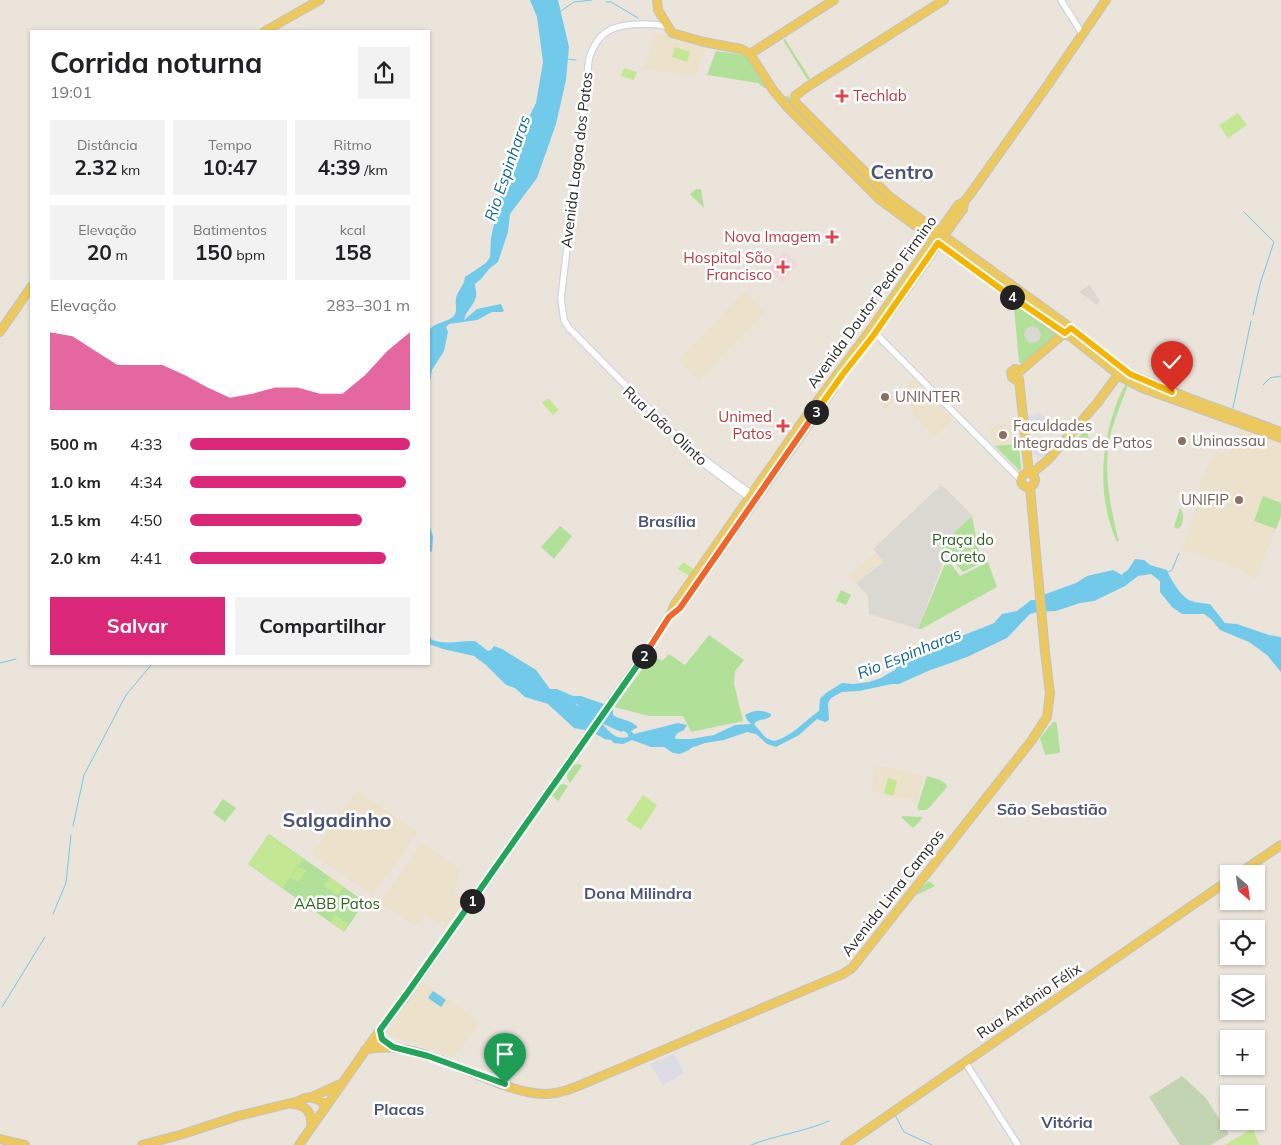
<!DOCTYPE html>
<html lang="pt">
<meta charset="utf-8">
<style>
body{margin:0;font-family:Mulish,sans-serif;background:#f2f2f2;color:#202124;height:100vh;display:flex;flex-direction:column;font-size:19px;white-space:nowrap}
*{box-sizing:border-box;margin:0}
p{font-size:16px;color:#757577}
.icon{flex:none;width:28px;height:28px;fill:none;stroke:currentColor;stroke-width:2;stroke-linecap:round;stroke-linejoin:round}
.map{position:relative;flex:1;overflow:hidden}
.panel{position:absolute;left:30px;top:30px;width:400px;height:635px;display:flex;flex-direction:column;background:#fff;border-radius:0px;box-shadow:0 1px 4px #0004}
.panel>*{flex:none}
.needle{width:32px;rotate:151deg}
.tools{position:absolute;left:1220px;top:865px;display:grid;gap:10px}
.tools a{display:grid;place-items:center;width:45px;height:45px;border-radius:0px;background:#fff;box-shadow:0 1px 4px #0004;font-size:25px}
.pin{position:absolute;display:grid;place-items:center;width:42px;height:42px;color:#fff;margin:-51px -21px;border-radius:50% 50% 50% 0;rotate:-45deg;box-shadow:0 0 5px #0007}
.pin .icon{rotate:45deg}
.km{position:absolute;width:25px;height:25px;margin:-12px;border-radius:50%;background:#222;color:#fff;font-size:14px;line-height:25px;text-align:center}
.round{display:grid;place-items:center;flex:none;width:52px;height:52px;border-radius:0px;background:#f2f2f2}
.overview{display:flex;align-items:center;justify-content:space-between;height:85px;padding:0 20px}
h1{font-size:28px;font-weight:700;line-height:38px}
.figures{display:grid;grid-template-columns:repeat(3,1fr);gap:8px;height:85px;padding:5px 20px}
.figures div{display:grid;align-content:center;border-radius:0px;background:#f2f2f2;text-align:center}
.figures b{font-size:21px;font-weight:700}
.figures small{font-size:14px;font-weight:400}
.figures p{font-size:14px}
.chart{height:140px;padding:10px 20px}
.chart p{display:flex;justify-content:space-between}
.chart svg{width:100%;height:90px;margin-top:5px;fill:#db2777;opacity:.7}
.cta{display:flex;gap:10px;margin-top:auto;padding:10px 20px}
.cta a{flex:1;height:58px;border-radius:0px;background:#db2777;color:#fff;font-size:20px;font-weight:700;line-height:58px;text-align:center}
.cta a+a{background:#f2f2f2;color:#202124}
ul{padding:0 20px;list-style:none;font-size:16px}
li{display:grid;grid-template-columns:80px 60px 1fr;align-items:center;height:38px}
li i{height:12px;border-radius:6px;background:#db2777}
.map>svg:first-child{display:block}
.industrial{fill:#dddbe3}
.education{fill:#ece1ca}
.medical{fill:#f1d8d9}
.green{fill:#b1e099}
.cemetery{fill:#c3d4b2}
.pitch{fill:#c4e794}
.plaza{fill:#dbd7d1}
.water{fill:#71caea;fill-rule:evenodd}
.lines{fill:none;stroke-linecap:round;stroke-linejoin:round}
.stream{stroke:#71caea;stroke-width:1}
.river{stroke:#71caea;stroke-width:7}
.minor-casing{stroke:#d0d3e1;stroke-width:8}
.major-casing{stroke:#c3c3c3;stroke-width:10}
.minor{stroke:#fff;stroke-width:5.5}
.major{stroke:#ebc95f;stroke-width:8}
.split-1-casing{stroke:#fff;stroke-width:10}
.split-2-casing{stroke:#fff;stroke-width:10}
.split-3-casing{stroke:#fff;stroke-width:10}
.split-4-casing{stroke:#fff;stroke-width:10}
.split-5-casing{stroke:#fff;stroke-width:10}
.split-1{stroke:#22a559;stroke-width:6}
.split-2{stroke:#22a559;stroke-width:6}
.split-3{stroke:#f0652b;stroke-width:6}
.split-4{stroke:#f5b400;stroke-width:6}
.split-5{stroke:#f5b400;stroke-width:6}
.health-dot{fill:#e0444e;stroke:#fff;stroke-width:2}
.education-dot{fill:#8d6e63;stroke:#fff;stroke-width:2}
.labels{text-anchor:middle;stroke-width:5;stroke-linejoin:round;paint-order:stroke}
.health-label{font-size:15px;fill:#be3a42;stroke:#fff;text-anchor:end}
.street-label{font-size:15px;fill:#292929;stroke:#fff}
.education-label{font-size:15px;fill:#785e54;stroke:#fff;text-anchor:start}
.park-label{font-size:15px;fill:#2b621c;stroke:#fff}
.water-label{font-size:16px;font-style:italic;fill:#126893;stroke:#fff}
.neighbourhood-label{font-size:16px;font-weight:bold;fill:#4b5377;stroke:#fff}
.district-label{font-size:20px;font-weight:bold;fill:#4b5377;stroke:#fff}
</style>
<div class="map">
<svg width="1281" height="1145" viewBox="0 0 1281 1145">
<rect width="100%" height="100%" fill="#ebe4db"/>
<path class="industrial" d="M 1038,412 L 1046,418 L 1040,431 L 1028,426 L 1027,416 L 1037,414 Z
M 1029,441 L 1053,448 L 1044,458 L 1033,454 L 1034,449 L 1030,448 Z
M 674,1054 L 684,1073 L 663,1085 L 650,1064 Z"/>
<path class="education" d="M 656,32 L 705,48 L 696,77 L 644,69 Z
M 745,291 L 766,312 L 699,380 L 678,360 Z
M 913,378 L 952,419 L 952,421 L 934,437 L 912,414 L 914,411 L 900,395 Z
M 885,392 L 894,401 L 886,410 L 878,402 Z
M 1010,425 L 1011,430 L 1014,429 L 1015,444 L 995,446 L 992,443 L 990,427 Z
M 1240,428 L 1281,442 L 1281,516 L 1256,580 L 1238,569 L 1192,552 L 1182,552 L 1194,514 L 1199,486 L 1208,465 L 1217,451 L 1229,456 Z
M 875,552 L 884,562 L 855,582 L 849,576 Z
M 874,767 L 891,767 L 924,776 L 916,804 L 911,802 L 911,800 L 899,796 L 898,799 L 880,794 L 872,790 Z
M 357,790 L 418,832 L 373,895 L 312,854 Z
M 422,842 L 461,869 L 454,894 L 462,900 L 462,904 L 445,928 L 425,915 L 419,924 L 415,926 L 380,902 Z
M 423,981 L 480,1022 L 454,1058 L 385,1033 Z"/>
<path class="medical" d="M 785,252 L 798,265 L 782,282 L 768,269 Z"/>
<path class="green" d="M 785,39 L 811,80 L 807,79 L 783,40 Z
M 716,51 L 739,54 L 750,59 L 768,89 L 763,87 L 758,83 L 707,75 Z
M 788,95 L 791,102 L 845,156 L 841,159 L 784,98 Z
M 696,189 L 701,189 L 704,208 L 690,194 Z
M 995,276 L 1066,328 L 1062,329 L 991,279 Z
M 1018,305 L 1056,332 L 1057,335 L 1023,365 L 1019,362 L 1014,308 L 1015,306 Z
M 1127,383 L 1128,385 C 1122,402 1114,419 1110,437 C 1103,471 1110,505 1118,538 L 1119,540 L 1117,542 C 1098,501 1100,450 1115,408 C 1118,400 1121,390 1127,383 Z
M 1083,429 L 1086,429 C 1090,435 1089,446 1085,451 L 1075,442 L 1082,433 L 1080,430 Z
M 1015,444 L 1016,446 L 1019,446 L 1021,469 L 1020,471 L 995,446 Z
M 1263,496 L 1281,503 L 1281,516 L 1276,529 L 1254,521 Z
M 1180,508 C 1185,514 1184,525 1178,529 L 1174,527 Z
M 972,516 L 981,563 L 963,572 L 939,546 Z
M 560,526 L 572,536 L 554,559 L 541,547 Z
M 947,559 L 960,576 L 988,562 L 997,587 L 921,629 L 918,629 Z
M 841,590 L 851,595 L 846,605 L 836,601 Z
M 709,635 L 744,660 L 735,671 L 734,684 L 743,721 L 691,732 L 683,716 L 649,716 L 614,707 L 653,655 L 662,661 L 669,654 L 685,665 Z
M 1053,722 L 1056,722 L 1057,725 L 1060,751 L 1059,753 L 1045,755 L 1040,738 Z
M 579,764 L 582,766 L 570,783 L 567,778 L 567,772 L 573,765 Z
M 927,776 L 940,780 L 946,784 L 947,787 L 929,808 L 926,810 L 919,810 L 917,808 Z
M 564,784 L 568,786 L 558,801 L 551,795 L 558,785 Z
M 223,799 L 236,808 L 225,822 L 213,813 Z
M 902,816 L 922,817 L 922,819 L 913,828 L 902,818 Z
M 269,834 L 365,902 L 344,932 L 248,864 Z
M 929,881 L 935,886 L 919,894 L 916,893 Z"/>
<path class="cemetery" d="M 1182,1076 L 1206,1098 L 1229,1134 L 1211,1145 L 1180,1145 L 1149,1097 Z"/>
<path class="pitch" d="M 675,47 L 690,52 L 687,62 L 672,57 Z
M 624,68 L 637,72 L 634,80 L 621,76 Z
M 1238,113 L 1247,125 L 1228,138 L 1219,125 Z
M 548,398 L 559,410 L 553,415 L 542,403 Z
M 683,562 L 695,570 L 690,577 L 678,569 Z
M 888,778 L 897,781 L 893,796 L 884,793 Z
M 643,795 L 657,805 L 641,830 L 626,820 Z
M 269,835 L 303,859 L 283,888 L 248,864 Z
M 299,867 L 306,871 L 298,882 L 291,877 Z
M 330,877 L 344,887 L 338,895 L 324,886 Z
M 335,915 L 348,924 L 343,931 L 330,922 Z
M 1253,1128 L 1259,1145 L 1225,1145 Z"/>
<path class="plaza" d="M 1090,285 L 1100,301 L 1097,305 L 1079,292 Z
M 1032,326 L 1038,328 L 1041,335 L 1039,341 L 1032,343 L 1027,341 L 1024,335 L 1026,329 Z
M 940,486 L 946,489 L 972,515 L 939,546 L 945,557 L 918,629 L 869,614 L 868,596 L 856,583 L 884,562 L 873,549 Z"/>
<path class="water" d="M 530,0 L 558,0 L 569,47 L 566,80 L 556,124 L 537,178 L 510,214 L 508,232 L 498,262 L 489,269 L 482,278 L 475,284 C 475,288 477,293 476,297 C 474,305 466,311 464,320 L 477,309 L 501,304 L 504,311 L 502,312 L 492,312 L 477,320 L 449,324 L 446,327 L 448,332 L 444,351 L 432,370 L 429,387 L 429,331 C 434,322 445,323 453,317 C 458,312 455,305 456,298 C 458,290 464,286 465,277 L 486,263 L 490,257 L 491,238 L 500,197 L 515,159 L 519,137 L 536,103 L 543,62 L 537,17 Z
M 429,523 L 433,537 L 432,551 L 429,553 Z
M 1135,559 L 1144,560 L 1150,565 L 1167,570 C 1169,576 1172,580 1175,585 C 1186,602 1191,602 1210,604 L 1225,623 L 1237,624 L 1269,635 L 1281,637 L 1281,672 L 1267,655 L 1249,642 L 1220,630 L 1211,619 L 1204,614 L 1182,614 L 1172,607 L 1160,592 L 1160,581 L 1151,574 L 1138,576 L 1125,586 L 1122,574 L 1128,570 Z
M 1113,570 L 1122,575 L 1125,586 L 1094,601 L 1080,603 L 1056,611 L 1038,612 L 1030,614 L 1007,638 L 967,657 L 928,671 L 899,684 L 892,684 L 859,691 L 842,692 L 831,698 L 828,703 L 829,720 L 825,722 L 817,719 L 799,735 L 776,747 L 767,744 L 756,734 L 747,732 L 724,740 L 705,743 L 691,748 L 689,750 L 680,754 L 673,753 L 664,747 L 651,747 L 632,740 L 623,744 L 614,743 L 611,740 L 605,739 L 590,731 L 574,728 L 548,704 L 525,697 L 515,688 L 506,685 L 486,665 L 474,656 L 443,649 L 429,644 L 429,634 L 431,639 C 444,646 461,640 475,641 L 488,651 L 491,650 L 494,646 L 502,649 L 536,670 L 550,689 L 557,689 L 573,696 L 581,696 L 604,704 L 613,710 L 613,715 C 623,721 629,719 638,727 L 631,731 L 634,734 L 678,723 L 687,725 L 684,730 C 679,732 677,733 675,737 L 676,739 L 691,739 L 714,735 L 735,725 L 751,724 L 747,720 L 745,715 C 754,710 761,709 771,714 L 771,716 C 766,721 759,718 754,724 L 766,738 L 774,741 C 793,736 804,721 819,711 L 820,699 L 826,693 L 842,683 L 853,684 L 869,682 L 881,678 L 896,669 L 897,660 L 914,650 L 937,641 L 956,638 L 987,626 L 994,623 L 1002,614 L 1017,611 L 1031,600 L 1037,600 L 1043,595 L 1076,583 L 1087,576 ZM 575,703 L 624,731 L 628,734 L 628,737 C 613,741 608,728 598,720 C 591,713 582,711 575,703 Z
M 433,991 L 446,1000 L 441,1007 L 428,998 Z"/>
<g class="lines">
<path class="stream" d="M 606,2 L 611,2 L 638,18
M 561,11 L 574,2 L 592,0
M 567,59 L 576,60
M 1244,212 L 1274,242 L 1260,284 L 1253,315
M 1263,385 L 1270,378 L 1281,376
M 1233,408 L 1251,321
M 1167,573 L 1172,570 L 1179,553
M 30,655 L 31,655
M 0,663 L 16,659
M 73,826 L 84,775 L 126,695 L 152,664
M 53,914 L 66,883 L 71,835
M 2,1007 L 45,937
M 895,1115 L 904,1132 L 932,1145
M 751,1145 C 776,1135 804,1132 829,1121"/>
<path class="river" d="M 579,709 L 621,728"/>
<g class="minor-casing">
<path id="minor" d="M 1061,0 L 1083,35
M 668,27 C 660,24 653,25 645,24 C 616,24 598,29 589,59 L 561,299 L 564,320 L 569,328 L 660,420 L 690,449 L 753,495
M 876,332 L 878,336 L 1021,480
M 675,440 L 688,452 L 751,499
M 965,1062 L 1018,1145"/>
</g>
<g class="major-casing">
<path id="major" d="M 657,0 L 658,10 L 672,33 L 704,42 L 741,49 L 750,54 L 773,90 L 789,109 L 879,199 L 1055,328 L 1070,336 L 1123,378 L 1142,388 L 1281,438
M 944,0 L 807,87 L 795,96 L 794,101 L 890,197 L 1071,328 L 1130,374 L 1191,399 L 1281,432
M 265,31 L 320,0
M 750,54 L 834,0
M 0,332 L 31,287
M 852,362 C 892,313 926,260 963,209 L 964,202 L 971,193 L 1047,86 L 1106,0
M 1020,371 L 1067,331
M 1019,379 L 1029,473
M 1016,380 L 1012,377 L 1011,372 L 1015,369 L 1020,371
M1021 480a7 7 0 1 1 14 0a7 7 0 1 1-14 0Z
M 1031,474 L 1048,460 L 1098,402 L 1120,372
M 672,614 L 680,608 L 834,388
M 1238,874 L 1281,845
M 372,1041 L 381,1040 L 393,1047
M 365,1050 C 421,1035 489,1092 544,1094 C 565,1094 584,1083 602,1076 L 843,974 L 852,968 L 1032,740 L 1047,717 L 1050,693 L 1045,652 L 1030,487
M 312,1097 L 338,1085
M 293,1104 C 307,1105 313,1114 311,1128
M 0,1139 L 25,1145
M 142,1145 L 183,1134 L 238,1116 L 299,1101 C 308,1095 318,1097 326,1106
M 299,1145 L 372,1041 L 408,993 L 647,651 L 669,617 L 675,604 L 807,415 L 869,332 L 958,205 L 964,202
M 845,1145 L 1229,880"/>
</g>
<use href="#minor" class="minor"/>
<use href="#major" class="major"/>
</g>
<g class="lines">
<g class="split-1-casing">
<path id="split-1" d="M 472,901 L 408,992 L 380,1030 L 382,1039 L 393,1047 L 428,1056 L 505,1084"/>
</g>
<g class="split-2-casing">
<path id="split-2" d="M 472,901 L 644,656"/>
</g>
<g class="split-3-casing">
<path id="split-3" d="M 644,656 L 669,617 L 680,608 L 816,412"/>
</g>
<g class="split-4-casing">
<path id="split-4" d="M 816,412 L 843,374 L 873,336 L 938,243 L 1012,297"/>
</g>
<g class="split-5-casing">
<path id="split-5" d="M 1012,297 L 1065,333 L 1071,328 L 1130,374 L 1172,392"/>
</g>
<use href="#split-1" class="split-1"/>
<use href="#split-2" class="split-2"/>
<use href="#split-3" class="split-3"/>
<use href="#split-4" class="split-4"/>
<use href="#split-5" class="split-5"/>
</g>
<g class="health-dot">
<path d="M839.5 88.5h5v5h5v5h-5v5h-5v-5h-5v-5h5z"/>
<path d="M829.5 229.5h5v5h5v5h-5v5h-5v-5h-5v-5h5z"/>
<path d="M780.5 259.5h5v5h5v5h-5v5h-5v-5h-5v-5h5z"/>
<path d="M780.5 418.5h5v5h5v5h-5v5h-5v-5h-5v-5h5z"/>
</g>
<g class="education-dot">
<circle cx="885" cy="397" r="5"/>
<circle cx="1003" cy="435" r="5"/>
<circle cx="1182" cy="441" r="5"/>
<circle cx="1239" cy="500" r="5"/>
</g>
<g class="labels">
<g class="health-label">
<text x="853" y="101" text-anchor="start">Techlab</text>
<text x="821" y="242">Nova Imagem</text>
<text x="772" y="263">Hospital São<tspan x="772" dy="17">Francisco</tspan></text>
<text x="772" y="422">Unimed<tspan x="772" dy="17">Patos</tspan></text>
</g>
<g class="street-label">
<text transform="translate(577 160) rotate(-83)" y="5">Avenida Lagoa dos Patos</text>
<text transform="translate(872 302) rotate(-54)" y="5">Avenida Doutor Pedro Firmino</text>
<text transform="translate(665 426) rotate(43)" y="5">Rua João Olinto</text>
<text transform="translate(893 893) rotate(-52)" y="5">Avenida Lima Campos</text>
<text transform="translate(1029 1001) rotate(-34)" y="5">Rua Antônio Félix</text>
</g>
<g class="education-label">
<text x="895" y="402">UNINTER</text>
<text x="1013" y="431">Faculdades<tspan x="1013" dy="17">Integradas de Patos</tspan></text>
<text x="1192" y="446">Uninassau</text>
<text x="1229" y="505" text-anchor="end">UNIFIP</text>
</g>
<g class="park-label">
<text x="963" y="545">Praça do<tspan x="963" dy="17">Coreto</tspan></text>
<text x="337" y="909">AABB Patos</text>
</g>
<g class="water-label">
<text transform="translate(507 168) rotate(-71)" y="6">Rio Espinharas</text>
<text transform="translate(909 653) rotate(-22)" y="6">Rio Espinharas</text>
</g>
<g class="neighbourhood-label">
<text x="667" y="527">Brasília</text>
<text x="1052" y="815">São Sebastião</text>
<text x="638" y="899">Dona Milindra</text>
<text x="399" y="1115">Placas</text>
<text x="1067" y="1128">Vitória</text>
</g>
<g class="district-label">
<text x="902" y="179">Centro</text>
<text x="337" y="827">Salgadinho</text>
</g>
</g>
</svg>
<div class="tools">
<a><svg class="needle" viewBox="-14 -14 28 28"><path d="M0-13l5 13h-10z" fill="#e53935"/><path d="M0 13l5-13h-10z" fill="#757577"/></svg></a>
<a><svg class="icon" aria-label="locate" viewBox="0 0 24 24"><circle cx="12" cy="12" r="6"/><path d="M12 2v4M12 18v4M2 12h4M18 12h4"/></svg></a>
<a><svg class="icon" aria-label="layers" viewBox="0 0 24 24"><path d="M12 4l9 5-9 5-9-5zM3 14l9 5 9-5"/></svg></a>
<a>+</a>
<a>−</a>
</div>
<div class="pin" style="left:505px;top:1084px;background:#1e9e55"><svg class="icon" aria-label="arrive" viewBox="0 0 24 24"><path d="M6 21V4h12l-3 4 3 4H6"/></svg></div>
<div class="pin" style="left:1172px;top:392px;background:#d93025"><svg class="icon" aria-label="check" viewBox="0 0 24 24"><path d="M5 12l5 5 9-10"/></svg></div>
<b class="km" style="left:472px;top:901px">1</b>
<b class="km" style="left:644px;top:656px">2</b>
<b class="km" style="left:816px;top:412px">3</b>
<b class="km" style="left:1012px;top:297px">4</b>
<section class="panel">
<div class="overview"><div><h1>Corrida noturna</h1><p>19:01</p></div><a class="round"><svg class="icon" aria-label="share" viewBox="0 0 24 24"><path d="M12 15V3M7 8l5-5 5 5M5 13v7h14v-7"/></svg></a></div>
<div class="figures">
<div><p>Distância</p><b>2.32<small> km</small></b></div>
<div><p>Tempo</p><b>10:47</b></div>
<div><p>Ritmo</p><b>4:39<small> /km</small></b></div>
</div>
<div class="figures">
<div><p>Elevação</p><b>20<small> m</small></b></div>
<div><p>Batimentos</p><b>150<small> bpm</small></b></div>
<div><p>kcal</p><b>158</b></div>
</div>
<div class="chart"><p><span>Elevação</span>283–301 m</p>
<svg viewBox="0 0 160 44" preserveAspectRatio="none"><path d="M0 44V6L10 8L20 15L30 22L40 22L50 22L60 27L70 33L80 38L90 36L100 33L110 33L120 36L130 36L140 27L150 15L160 6V44z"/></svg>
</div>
<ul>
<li><b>500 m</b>4:33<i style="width:100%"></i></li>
<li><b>1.0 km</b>4:34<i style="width:98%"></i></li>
<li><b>1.5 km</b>4:50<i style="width:78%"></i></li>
<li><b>2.0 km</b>4:41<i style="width:89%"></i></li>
</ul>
<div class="cta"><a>Salvar</a><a>Compartilhar</a></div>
</section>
</div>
